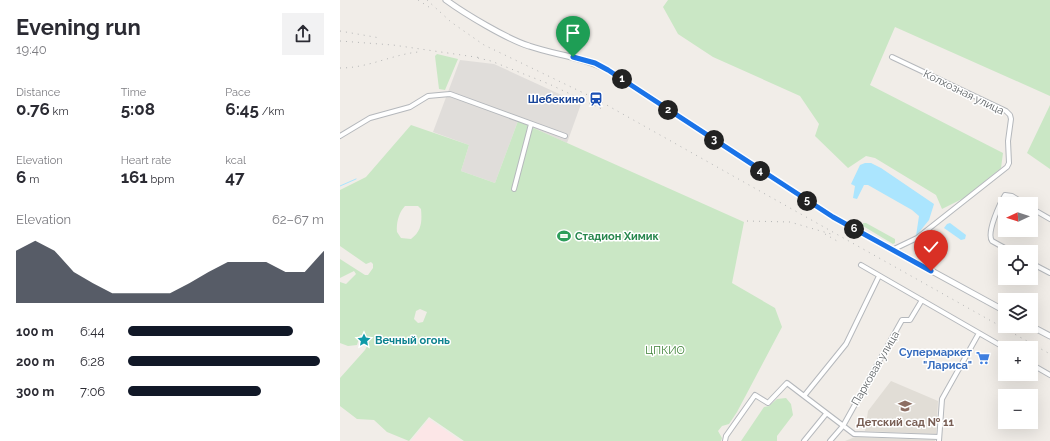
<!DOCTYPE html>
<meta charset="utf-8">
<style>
body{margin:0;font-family:Raleway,sans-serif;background:#f2f2f3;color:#2b2b33;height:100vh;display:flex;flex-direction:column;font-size:15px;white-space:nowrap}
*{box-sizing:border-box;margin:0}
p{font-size:13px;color:#7c7c81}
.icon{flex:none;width:22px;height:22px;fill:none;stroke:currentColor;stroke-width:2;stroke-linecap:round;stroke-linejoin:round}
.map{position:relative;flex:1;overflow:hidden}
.side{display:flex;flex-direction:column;background:#fff;width:340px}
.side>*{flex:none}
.needle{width:26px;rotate:266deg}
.controls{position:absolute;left:658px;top:197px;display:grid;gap:8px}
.controls a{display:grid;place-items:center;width:40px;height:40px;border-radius:0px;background:#fff;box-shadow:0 4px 16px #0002;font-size:20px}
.pin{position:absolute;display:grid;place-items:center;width:34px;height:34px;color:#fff;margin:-41px -17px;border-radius:50% 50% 50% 0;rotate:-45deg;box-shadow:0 0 4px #0007}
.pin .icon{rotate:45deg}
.km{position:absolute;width:20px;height:20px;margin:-10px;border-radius:50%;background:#222;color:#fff;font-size:11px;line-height:20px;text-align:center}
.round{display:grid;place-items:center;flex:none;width:42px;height:42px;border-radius:0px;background:#f2f2f3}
.overview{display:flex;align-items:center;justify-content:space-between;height:68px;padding:0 16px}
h1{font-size:22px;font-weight:700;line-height:30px}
.stats{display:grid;grid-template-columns:repeat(3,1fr);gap:6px;height:68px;padding:4px 16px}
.stats div{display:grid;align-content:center}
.stats b{font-size:17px;font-weight:700}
.stats small{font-size:11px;font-weight:400}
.stats p{font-size:11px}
.chart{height:112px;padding:8px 16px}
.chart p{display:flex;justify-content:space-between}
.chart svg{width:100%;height:72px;margin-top:4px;fill:#111827;opacity:.7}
ul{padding:0 16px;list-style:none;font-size:13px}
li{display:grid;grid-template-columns:64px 48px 1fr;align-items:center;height:30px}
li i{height:10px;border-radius:5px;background:#111827}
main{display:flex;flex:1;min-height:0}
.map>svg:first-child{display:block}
.industrial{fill:#e0ddda}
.education{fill:#e1ddd6}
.medical{fill:#fce6e7}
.green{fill:#cae7c5;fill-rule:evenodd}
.water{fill:#abe5fe}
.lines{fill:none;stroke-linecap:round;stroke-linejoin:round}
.stream{stroke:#abe5fe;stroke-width:1}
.minor-casing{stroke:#b5b8bc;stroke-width:6}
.tertiary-casing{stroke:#b5b8bc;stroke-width:7}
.minor{stroke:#fff;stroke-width:4}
.tertiary{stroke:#fff;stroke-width:5}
.rail{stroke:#b4b5b5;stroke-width:1;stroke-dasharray:1 5;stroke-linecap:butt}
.route-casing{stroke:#fff;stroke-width:8}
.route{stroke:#1a73e8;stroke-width:5}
.labels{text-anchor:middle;stroke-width:3;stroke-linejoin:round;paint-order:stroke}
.street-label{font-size:11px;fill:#5f6467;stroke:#fff}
.transit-label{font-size:11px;font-weight:bold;fill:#164399;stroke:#fff;text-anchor:end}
.leisure-label{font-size:11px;font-weight:bold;fill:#27864d;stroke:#fff;text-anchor:start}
.culture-label{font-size:11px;font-weight:bold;fill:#0d838f;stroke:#fff;text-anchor:start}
.park-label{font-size:11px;fill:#3c8035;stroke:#fff}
.shop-label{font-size:11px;font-weight:bold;fill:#366cbe;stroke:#fff;text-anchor:end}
.education-label{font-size:11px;font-weight:bold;fill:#785e54;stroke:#fff}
</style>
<main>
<section class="side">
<div class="overview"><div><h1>Evening run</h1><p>19:40</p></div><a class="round"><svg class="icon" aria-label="share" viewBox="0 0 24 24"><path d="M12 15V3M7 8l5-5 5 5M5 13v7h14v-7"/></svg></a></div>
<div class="stats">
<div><p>Distance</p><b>0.76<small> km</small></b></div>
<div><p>Time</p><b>5:08</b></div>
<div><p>Pace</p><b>6:45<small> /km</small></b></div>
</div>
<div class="stats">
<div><p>Elevation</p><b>6<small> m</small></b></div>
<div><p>Heart rate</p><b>161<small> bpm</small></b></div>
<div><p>kcal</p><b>47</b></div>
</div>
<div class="chart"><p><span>Elevation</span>62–67 m</p>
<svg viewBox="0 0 160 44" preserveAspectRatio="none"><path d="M0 44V12L10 6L20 12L30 25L40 32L50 38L60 38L70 38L80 38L90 32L100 25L110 19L120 19L130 19L140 25L150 25L160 12V44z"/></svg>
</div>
<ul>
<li><b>100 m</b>6:44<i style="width:84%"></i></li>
<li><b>200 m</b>6:28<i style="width:98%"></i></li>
<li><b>300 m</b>7:06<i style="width:68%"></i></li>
</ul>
</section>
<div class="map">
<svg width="710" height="441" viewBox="0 0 710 441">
<rect width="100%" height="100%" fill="#f1ede8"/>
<path class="industrial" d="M 120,60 L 154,64 L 241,104 L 227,143 L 178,121 L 155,183 L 121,171 L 129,145 L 93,132 Z"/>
<path class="education" d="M 551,381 L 598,401 L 596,434 L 525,431 L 528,411 Z
M 515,437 L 595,440 L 595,441 L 505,441 Z"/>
<path class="medical" d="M 89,419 L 121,441 L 71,441 Z"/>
<path class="green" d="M 328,0 L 710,0 L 710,96 L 555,27 L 530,85 L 663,153 L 661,168 L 624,198 L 602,209 L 596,195 L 535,158 L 526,156 L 508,168 L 475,136 L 479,124 L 460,96 L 373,57 L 338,34 L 323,7 Z
M 97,54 L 118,59 L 105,90 L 99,89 L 95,56 Z
M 710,105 L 710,169 L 687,153 Z
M 178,121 L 404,222 L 392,283 L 435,308 L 442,327 L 397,412 L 389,424 L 382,426 L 378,431 L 382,438 L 381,441 L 124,441 L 89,417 L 69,441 L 47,432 L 34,420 L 17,419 L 0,406 L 0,378 L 25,350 L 30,340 L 24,335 L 20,335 L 17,345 L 8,346 L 0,343 L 0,282 L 6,284 L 16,274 L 14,271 L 0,278 L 0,259 L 25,275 L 28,275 L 33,268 L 33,264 L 31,262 L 26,264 L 0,246 L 0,190 L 26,177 L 71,125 L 129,145 L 121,171 L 155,183 ZM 65,206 L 78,206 L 81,209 C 82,221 82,231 71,239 L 61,238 L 57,232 C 56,223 59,212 65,206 ZM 80,309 L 87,312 L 83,322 L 78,323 L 74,319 L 76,311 Z
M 523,223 L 526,223 L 555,239 L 555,243 L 553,244 L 523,226 Z
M 446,398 L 451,404 L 453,415 L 437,436 L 437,441 L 401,441 L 424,407 L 429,406 L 437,399 Z"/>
<path class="water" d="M 525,163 L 531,163 L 541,168 L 594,204 L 589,220 L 576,236 L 579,216 L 572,210 L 528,185 L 524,185 L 517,199 L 513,198 L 515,186 L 511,184 L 520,165 Z
M 610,223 L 626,235 L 625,239 L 621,240 L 604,228 L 607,224 Z"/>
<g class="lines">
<path class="stream" d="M 0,186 L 16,179"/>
<g class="minor-casing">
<path id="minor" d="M 552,57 L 666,111 L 670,115 L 671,119 L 668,141 L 669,163 L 667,167 L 577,238 L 552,250
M 0,136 L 30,118 L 70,107 L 88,96 L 110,94 L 225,136
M 174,189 L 191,124
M 691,208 L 710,219
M 672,252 L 652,241 C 646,233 660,203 665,195 L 672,196 L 685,204
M 691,263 L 710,273
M 521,265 L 665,348
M 691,364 L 710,375
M 464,396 L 514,434 L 599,437
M 385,441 L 386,436 L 415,395 L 428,403 L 447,383 L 464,396 L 506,344 L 539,276
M 464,441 L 486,414
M 490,441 L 503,426 L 562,320 L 570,320 L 582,300
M 599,441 L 602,399 L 639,333"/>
</g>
<g class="tertiary-casing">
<path id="tertiary" d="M 106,0 C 125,14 167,39 189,46 C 215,55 243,57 268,70 L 493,217 L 665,311
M 691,326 L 710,336"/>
</g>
<use href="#minor" class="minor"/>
<use href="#tertiary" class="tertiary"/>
<path class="rail" d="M 78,0 L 92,9
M 87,0 L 111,22 L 144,45 L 256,99 L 710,354
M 0,31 L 40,38
M 0,41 L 53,45 L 142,58
M 138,58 L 151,61 L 209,84 L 262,109
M 0,68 C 28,68 51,55 78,52
M 407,221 L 450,222 L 491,234
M 485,234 L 497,241"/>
</g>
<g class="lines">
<g class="route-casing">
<path id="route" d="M 233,57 L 255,63 L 268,70 L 493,217 L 591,271"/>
</g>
<use href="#route" class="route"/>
</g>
<defs>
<g id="station-bare" transform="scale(1.08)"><path d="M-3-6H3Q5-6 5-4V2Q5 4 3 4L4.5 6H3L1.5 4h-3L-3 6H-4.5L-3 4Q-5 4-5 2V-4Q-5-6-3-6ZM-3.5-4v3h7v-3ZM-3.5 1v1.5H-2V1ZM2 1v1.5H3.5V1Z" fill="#1a4fb4" stroke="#fff" stroke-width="2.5" paint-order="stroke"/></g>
<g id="stadium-bare" transform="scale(1.08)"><path d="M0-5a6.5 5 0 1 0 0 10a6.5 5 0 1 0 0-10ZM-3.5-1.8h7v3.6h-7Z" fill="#2e9e5b" stroke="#fff" stroke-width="2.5" paint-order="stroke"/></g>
<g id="sight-bare" transform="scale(1.08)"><path d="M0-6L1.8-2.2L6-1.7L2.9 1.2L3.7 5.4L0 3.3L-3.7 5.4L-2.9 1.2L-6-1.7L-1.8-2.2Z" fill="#0f9aa8" stroke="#fff" stroke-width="2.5" paint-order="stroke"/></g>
<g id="supermarket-bare" transform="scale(1.08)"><path d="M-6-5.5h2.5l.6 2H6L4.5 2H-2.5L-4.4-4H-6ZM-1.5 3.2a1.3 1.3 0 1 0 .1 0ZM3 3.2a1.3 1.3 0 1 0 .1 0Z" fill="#3f7fe0" stroke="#fff" stroke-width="2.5" paint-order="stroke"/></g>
<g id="school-bare" transform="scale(1.08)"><path d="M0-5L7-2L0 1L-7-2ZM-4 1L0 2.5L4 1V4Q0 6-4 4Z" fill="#8d6e63" stroke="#fff" stroke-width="2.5" paint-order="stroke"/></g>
</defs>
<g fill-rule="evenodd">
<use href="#station-bare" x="256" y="99"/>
<use href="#stadium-bare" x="224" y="236"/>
<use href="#sight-bare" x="24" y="340"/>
<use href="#supermarket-bare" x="643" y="358"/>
<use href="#school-bare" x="565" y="406"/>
</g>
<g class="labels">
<g class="street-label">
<text transform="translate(624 92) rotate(26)" y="4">Колхозная улица</text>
<text transform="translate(535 368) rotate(-60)" y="4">Парковая улица</text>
</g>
<g class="transit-label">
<text x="245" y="103">Шебекино</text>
</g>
<g class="leisure-label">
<text x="235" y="240">Стадион Химик</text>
</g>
<g class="culture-label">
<text x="35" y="344">Вечный огонь</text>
</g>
<g class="park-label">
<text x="325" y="354">ЦПКИО</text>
</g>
<g class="shop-label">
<text x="632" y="356">Супермаркет<tspan x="632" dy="13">"Лариса"</tspan></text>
</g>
<g class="education-label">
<text x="565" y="426">Детский сад № 11</text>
</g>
</g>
</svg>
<div class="controls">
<a><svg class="needle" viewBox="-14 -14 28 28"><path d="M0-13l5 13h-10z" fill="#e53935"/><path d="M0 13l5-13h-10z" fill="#7c7c81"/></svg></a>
<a><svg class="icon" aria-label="locate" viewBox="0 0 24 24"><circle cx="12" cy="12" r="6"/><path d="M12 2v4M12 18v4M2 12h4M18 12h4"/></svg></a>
<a><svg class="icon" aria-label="layers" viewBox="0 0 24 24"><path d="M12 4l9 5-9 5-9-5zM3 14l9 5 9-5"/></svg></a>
<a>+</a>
<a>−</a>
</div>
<div class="pin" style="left:233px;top:57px;background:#1e9e55"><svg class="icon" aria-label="arrive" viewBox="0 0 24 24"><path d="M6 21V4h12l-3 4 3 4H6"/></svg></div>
<div class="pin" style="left:591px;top:271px;background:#d93025"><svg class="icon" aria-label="check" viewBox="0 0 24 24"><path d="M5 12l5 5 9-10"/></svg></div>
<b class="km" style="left:282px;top:79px">1</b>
<b class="km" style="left:328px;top:110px">2</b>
<b class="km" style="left:374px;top:140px">3</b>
<b class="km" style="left:420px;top:171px">4</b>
<b class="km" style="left:467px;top:201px">5</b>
<b class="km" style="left:514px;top:229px">6</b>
</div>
</main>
